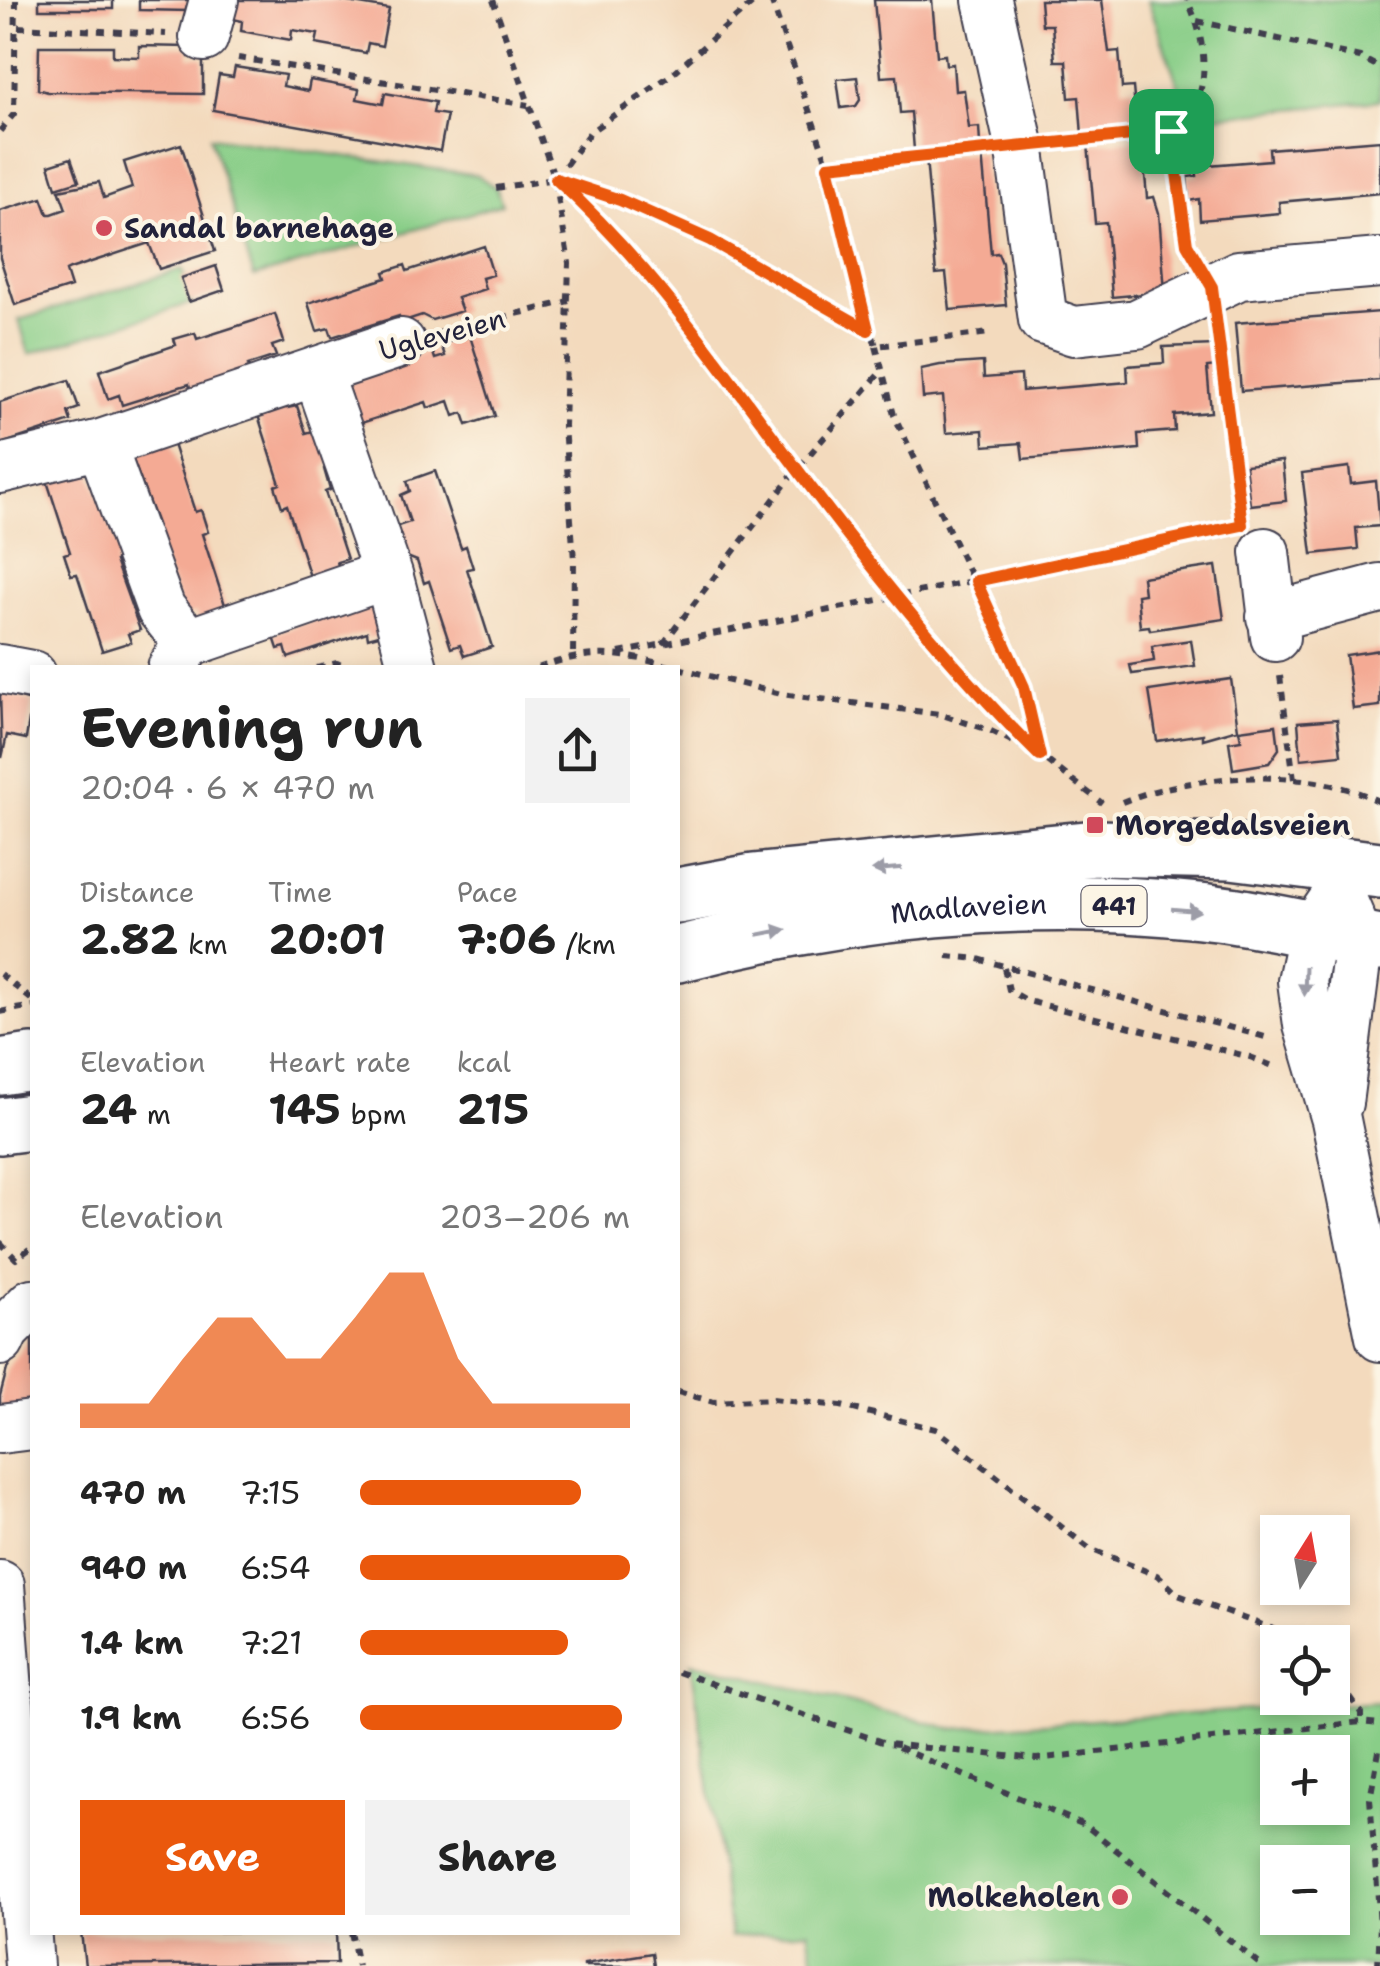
<!DOCTYPE html>
<meta charset="utf-8">
<style>
body{margin:0;font-family:"Shantell Sans",sans-serif;background:#f2f2f2;color:#222;height:100vh;display:flex;flex-direction:column;font-size:38px;white-space:nowrap}
*{box-sizing:border-box;margin:0}
p{font-size:32px;color:#767676}
.icon{flex:none;width:55px;height:55px;fill:none;stroke:currentColor;stroke-width:2;stroke-linecap:round;stroke-linejoin:round}
.map{position:relative;flex:1;overflow:hidden}
.panel{position:absolute;left:30px;top:665px;width:650px;height:1270px;display:flex;flex-direction:column;background:#fff;border-radius:0px;box-shadow:0 5px 15px #0003}
.panel>*{flex:none}
.needle{width:65px;rotate:11deg}
.controls{position:absolute;left:1260px;top:1515px;display:grid;gap:20px}
.controls a{display:grid;place-items:center;width:90px;height:90px;border-radius:0px;background:#fff;box-shadow:0 5px 15px #0003;font-size:50px}
.pin{position:absolute;display:grid;place-items:center;width:85px;height:85px;color:#fff;margin:-42px;border-radius:20px;box-shadow:0 5px 15px #0006}
.round{display:grid;place-items:center;flex:none;width:105px;height:105px;border-radius:0px;background:#f2f2f2}
.summary{display:flex;align-items:center;justify-content:space-between;height:170px;padding:0 50px}
h1{font-size:55px;font-weight:700;line-height:75px}
.stats{display:grid;grid-template-columns:repeat(3,1fr);gap:15px;height:170px;padding:10px 50px}
.stats div{display:grid;align-content:center}
.stats b{font-size:42px;font-weight:700}
.stats small{font-size:28px;font-weight:400}
.stats p{font-size:28px}
.chart{height:280px;padding:20px 50px}
.chart p{display:flex;justify-content:space-between}
.chart svg{width:100%;height:180px;margin-top:10px;fill:#ea580c;opacity:.7}
.action{display:flex;gap:20px;margin-top:auto;padding:20px 50px}
.action a{flex:1;height:115px;border-radius:0px;background:#ea580c;color:#fff;font-size:40px;font-weight:700;line-height:115px;text-align:center}
.action a+a{background:#f2f2f2;color:#222}
ul{padding:0 50px;list-style:none;font-size:32px}
li{display:grid;grid-template-columns:160px 120px 1fr;align-items:center;height:75px}
li i{height:25px;border-radius:12px;background:#ea580c}
.map>svg:first-child{display:block}
.green{fill:#89ce88;stroke:#567862;stroke-width:2.5;fill-rule:evenodd}
.building{fill:#f4aa94}
.lines{fill:none;stroke-linecap:round;stroke-linejoin:round}
.minor-casing{stroke:#413e4e;stroke-width:52}
.major-casing{stroke:#413e4e;stroke-width:60}
.path{stroke:#413e4e;stroke-width:6;stroke-dasharray:8 8;stroke-linecap:butt}
.minor{stroke:#fff;stroke-width:48}
.major{stroke:#fff;stroke-width:55}
.oneway{fill:#9c9ca7}
.route-casing{stroke:#fff;stroke-width:20}
.route{stroke:#ea580c;stroke-width:12}
.poi-dot{fill:#d1495b;stroke:#fcf5e5;stroke-width:4}
.labels{text-anchor:middle;stroke-width:8;stroke-linejoin:round;paint-order:stroke}
.shield{fill:#fcf5e5;stroke:#63616e;stroke-width:2.5}
.shield-label{font-size:25px;font-weight:bold;fill:#22223b}
.poi-label{font-size:28px;font-weight:bold;fill:#22223b;stroke:#fcf5e5;text-anchor:start}
.street-label{font-size:28px;fill:#22223b;stroke:#fcf5e5}
</style>
<div class="map">
<svg width="1380" height="1966" viewBox="0 0 1380 1966">
<rect width="100%" height="100%" fill="#fcf5e5"/>
<filter id="ink" filterUnits="userSpaceOnUse"><feTurbulence type="fractalNoise" baseFrequency=".01" numOctaves="2"/><feDisplacementMap in="SourceGraphic" scale="20" xChannelSelector="R" yChannelSelector="G"/><feConvolveMatrix kernelMatrix="1 2 1 2 8 2 1 2 1" color-interpolation-filters="sRGB"/></filter>
<filter id="wash" filterUnits="userSpaceOnUse"><feTurbulence type="fractalNoise" baseFrequency=".0048" numOctaves="4" result="noise"/><feDisplacementMap in="SourceGraphic" scale="40" xChannelSelector="R" yChannelSelector="G"/><feGaussianBlur stdDeviation="2.25" result="paint"/><feColorMatrix in="noise" values="0 0 0 0 0 0 0 0 0 0 0 0 0 0 0 0 0 1.4 0 .05"/><feComposite in="paint" operator="in"/></filter>
<g filter="url(#wash)">
<rect width="100%" height="100%" fill="#f3dabd"/>
<path class="green" d="M 1148,0 L 1380,0 L 1380,100 L 1190,119 Z
M 210,137 L 477,175 L 496,188 L 502,204 L 254,277 Z
M 182,269 L 192,303 L 29,354 L 19,320 Z
M 691,1662 L 953,1729 L 1380,1702 L 1380,1966 L 815,1966 L 808,1931 L 731,1937 ZM 1278,1752 L 1332,1752 L 1332,1808 L 1278,1808 ZM 1278,1862 L 1332,1862 L 1332,1918 L 1278,1918 Z"/>
<g id="blocks">
<path class="building" d="M 39,0 L 113,0 L 113,9 L 39,9 Z
M 139,0 L 190,0 L 190,11 L 139,10 Z
M 232,0 L 336,0 L 389,9 L 382,46 L 368,43 L 366,53 L 316,44 L 318,34 L 292,30 L 291,40 L 241,31 L 242,21 L 229,18 Z
M 874,0 L 932,0 L 937,56 L 945,55 L 946,65 L 953,64 L 955,91 L 964,90 L 969,128 L 979,127 L 980,144 L 914,150 L 911,112 L 900,113 L 897,76 L 881,77 Z
M 1040,0 L 1102,0 L 1109,52 L 1119,51 L 1122,88 L 1133,87 L 1135,109 L 1142,108 L 1144,127 L 1082,135 L 1079,97 L 1069,98 L 1066,61 L 1055,61 L 1052,25 L 1042,25 Z
M 39,46 L 113,46 L 113,56 L 139,57 L 139,46 L 189,47 L 189,57 L 203,57 L 203,94 L 48,92 L 38,89 Z
M 235,67 L 285,75 L 283,86 L 308,91 L 310,80 L 359,89 L 357,99 L 383,104 L 385,93 L 435,102 L 433,113 L 447,115 L 440,151 L 213,110 L 219,75 L 233,77 Z
M 857,77 L 860,100 L 856,106 L 841,108 L 837,79 Z
M 1142,140 L 1147,198 L 1154,197 L 1159,213 L 1165,292 L 1112,297 L 1106,222 L 1095,223 L 1088,144 Z
M 1380,140 L 1380,193 L 1279,202 L 1280,213 L 1200,220 L 1199,199 L 1189,201 L 1187,177 L 1197,176 L 1196,166 L 1270,160 L 1269,149 Z
M 181,144 L 215,251 L 159,269 L 149,243 L 70,269 L 66,271 L 71,287 L 15,305 L 0,258 L 0,211 L 42,198 L 48,214 L 52,214 L 66,209 L 59,190 L 99,182 L 104,198 L 132,188 L 124,162 Z
M 982,153 L 991,254 L 998,253 L 1002,263 L 1006,305 L 950,310 L 946,273 L 936,274 L 926,158 Z
M 71,158 L 79,181 L 56,188 L 49,165 Z
M 484,246 L 493,275 L 482,278 L 485,289 L 457,298 L 462,311 L 432,320 L 422,315 L 401,322 L 399,316 L 332,337 L 329,328 L 317,331 L 308,303 L 386,278 L 384,272 L 405,265 L 407,271 Z
M 216,266 L 224,290 L 189,302 L 181,278 Z
M 1380,312 L 1380,380 L 1241,391 L 1235,323 Z
M 275,314 L 284,342 L 272,346 L 276,356 L 248,365 L 253,380 L 191,390 L 189,384 L 122,405 L 119,395 L 108,399 L 99,371 L 176,345 L 174,339 L 195,333 L 197,339 Z
M 470,336 L 495,416 L 467,425 L 463,413 L 454,416 L 449,401 L 428,408 L 426,402 L 349,427 L 339,398 L 351,394 L 347,384 L 432,350 L 435,359 L 445,356 L 441,344 Z
M 1215,345 L 1217,366 L 1207,367 L 1211,412 L 1174,415 L 1175,431 L 1138,434 L 1139,449 L 1023,459 L 1021,443 L 984,446 L 983,430 L 946,433 L 943,396 L 923,398 L 921,369 L 940,365 L 983,362 L 984,378 L 1021,375 L 1022,391 L 1128,382 L 1127,366 L 1164,363 L 1163,347 Z
M 69,380 L 79,408 L 68,412 L 71,421 L 4,443 L 6,447 L 0,449 L 0,402 Z
M 283,397 L 287,408 L 297,406 L 306,433 L 320,429 L 330,459 L 324,469 L 330,490 L 325,492 L 347,559 L 337,562 L 341,573 L 312,583 L 287,505 L 282,507 L 275,486 L 280,484 L 255,406 Z
M 170,435 L 195,512 L 201,510 L 208,532 L 202,534 L 227,611 L 198,620 L 196,612 L 184,616 L 150,526 L 157,524 L 131,455 Z
M 1282,461 L 1286,501 L 1250,505 L 1245,465 Z
M 1349,467 L 1351,484 L 1376,481 L 1380,526 L 1356,528 L 1358,549 L 1312,554 L 1302,473 Z
M 89,469 L 122,558 L 115,561 L 140,630 L 128,634 L 131,642 L 102,651 L 77,574 L 71,575 L 64,554 L 70,552 L 45,475 Z
M 435,471 L 461,548 L 466,546 L 473,568 L 467,569 L 492,647 L 464,656 L 460,645 L 451,648 L 429,581 L 424,583 L 417,561 L 407,557 L 386,530 L 410,522 L 401,495 L 410,491 L 407,481 Z
M 1216,566 L 1224,619 L 1150,630 L 1149,626 L 1140,627 L 1137,595 L 1144,594 L 1142,577 Z
M 379,597 L 390,632 L 368,638 L 367,632 L 288,658 L 285,647 L 278,649 L 273,634 Z
M 1191,640 L 1195,666 L 1132,674 L 1130,665 L 1154,661 L 1152,646 Z
M 1380,650 L 1380,706 L 1353,709 L 1346,655 Z
M 1231,679 L 1238,729 L 1203,739 L 1203,734 L 1157,741 L 1149,691 Z
M 0,693 L 32,701 L 26,739 L 7,735 L 2,758 Z
M 1337,719 L 1341,755 L 1301,759 L 1298,722 Z
M 1276,725 L 1279,749 L 1269,763 L 1233,769 L 1229,742 L 1241,740 L 1239,730 Z
M 32,1333 L 32,1420 L 0,1424 L 0,1396 L 7,1369 Z
M 81,1932 L 336,1932 L 337,1963 L 85,1966 Z
M 652,1953 L 654,1966 L 584,1966 L 584,1964 Z"/>
</g>
</g>
<g filter="url(#ink)">
<use href="#blocks" fill-opacity="0" stroke="#413e4e" stroke-width="2.5"/>
<g class="lines">
<g class="minor-casing">
<path id="minor" d="M 987,0 L 1019,144 L 1043,320 L 1074,331 L 1137,324 L 1239,275 L 1380,263
M 204,37 L 214,0
M 317,371 L 388,574 L 413,668
M 101,444 L 161,609 L 188,643 L 172,668
M 0,469 L 101,444 L 401,343
M 1265,552 L 1275,637
M 1271,617 L 1380,588
M 188,643 L 388,574
M 0,669 L 32,675
M 1339,892 L 1313,930 L 1302,981 L 1308,1025 L 1336,1120 L 1380,1337
M 1338,1103 L 1359,939 L 1344,904
M 0,1341 L 5,1330 L 32,1303
M 0,1429 L 32,1425
M 0,1585 L 29,1966"/>
</g>
<g class="major-casing">
<g id="major">
<path d="M 678,896 L 753,882 L 1096,848 L 1231,851 L 1380,870"/>
<path id="s1" d="M 678,954 C 845,910 1026,892 1200,911 C 1260,917 1320,933 1380,943"/>
<path d="M 0,1067 L 32,1062"/>
<path d="M 0,1126 L 32,1122"/>
</g>
</g>
<path class="path" d="M 493,0 L 555,179 L 569,263 L 564,426 L 574,560 L 573,654
M 771,0 L 828,165 L 853,274 L 876,346 L 990,333
M 1197,21 L 1360,57 L 1380,68
M 18,27 L 166,34
M 238,58 L 528,105
M 0,131 L 14,114 L 16,0
M 1171,131 C 1215,103 1208,42 1187,0
M 1057,141 L 1171,131 L 1187,244 L 1194,256
M 828,165 L 980,148
M 556,178 L 590,132 L 671,75 L 756,0
M 555,179 C 649,263 719,365 794,465 C 869,565 951,668 1040,755
M 496,188 L 555,179 L 619,200 L 711,240 L 868,330
M 1218,328 L 1241,519
M 439,333 L 569,301
M 876,346 L 894,415 L 1024,687 L 1040,754
M 663,644 L 797,469 L 879,374
M 619,653 L 1236,527
M 317,668 L 337,663 L 347,668
M 538,668 C 593,648 622,653 677,668
M 678,668 L 781,694 L 939,714 L 989,730 L 1040,755 L 1102,803
M 1280,676 L 1294,779
M 1122,802 C 1191,773 1312,766 1380,802
M 947,956 L 978,959 L 1269,1038
M 1004,968 L 1009,990 L 1028,1001 L 1250,1057 L 1278,1068
M 0,974 L 32,1000
M 0,1012 L 32,1006
M 0,1242 L 16,1259 L 32,1247
M 678,1392 L 714,1402 L 772,1399 L 841,1406 L 936,1429 L 1090,1549 L 1159,1576 L 1178,1595 L 1271,1628 L 1293,1642
M 1332,1671 L 1361,1713 L 1361,1722
M 678,1672 L 888,1744 L 1036,1759 L 1361,1722 L 1380,1724
M 898,1748 L 1085,1825 L 1262,1966
M 351,1932 L 358,1966
M 1378,1966 L 1380,1924 L 1370,1799 L 1380,1746"/>
<use href="#minor" class="minor"/>
<use href="#major" class="major"/>
</g>
<defs><path id="oneway-solid" d="M-6-.8H1V-3.2L6.5 0L1 3.2V.8H-6Z" transform="scale(2.5)"/></defs>
<g class="oneway">
<use href="#oneway-solid" transform="translate(887 869) rotate(175)"/>
<use href="#oneway-solid" transform="translate(1186 910) rotate(5)"/>
<use href="#oneway-solid" transform="translate(772 932) rotate(-11)"/>
<use href="#oneway-solid" transform="translate(1305 981) rotate(92)"/>
</g>
</g>
<g class="lines" filter="url(#ink)">
<g class="route-casing">
<path id="route" d="M 1171,131 L 1187,244 L 1212,287 L 1242,525 L 976,581 L 1024,687 L 1040,756 C 951,668 869,565 794,465 C 719,365 649,263 556,179 L 620,200 L 710,240 L 868,330 L 828,166 Z"/>
</g>
<use href="#route" class="route"/>
</g>
<g class="poi-dot">
<circle cx="104" cy="228" r="10"/>
<rect x="1085" y="815" width="20" height="20" rx="5"/>
<circle cx="1120" cy="1897" r="10"/>
</g>
<g class="labels">
<rect class="shield" x="1081.5" y="886" width="65" height="40" rx="8"/>
<g class="shield-label">
<text x="1114" y="915">441</text>
</g>
<g class="poi-label">
<text x="124" y="238">Sandal barnehage</text>
<text x="1115" y="835">Morgedalsveien</text>
<text x="1100" y="1907" text-anchor="end">Molkeholen</text>
</g>
<g class="street-label">
<text transform="translate(442 334) rotate(-15)" y="10">Ugleveien</text>
<text dy="10" stroke="none"><textPath href="#s1" startOffset="295">Madlaveien</textPath></text>
</g>
</g>
</svg>
<div class="controls">
<a><svg class="needle" viewBox="-14 -14 28 28"><path d="M0-13l5 13h-10z" fill="#e53935"/><path d="M0 13l5-13h-10z" fill="#767676"/></svg></a>
<a><svg class="icon" aria-label="locate" viewBox="0 0 24 24"><circle cx="12" cy="12" r="6"/><path d="M12 2v4M12 18v4M2 12h4M18 12h4"/></svg></a>
<a>+</a>
<a>−</a>
</div>
<div class="pin" style="left:1171px;top:131px;background:#1e9e55"><svg class="icon" aria-label="arrive" viewBox="0 0 24 24"><path d="M6 21V4h12l-3 4 3 4H6"/></svg></div>
<section class="panel">
<div class="summary"><div><h1>Evening run</h1><p>20:04 · 6 × 470 m</p></div><a class="round"><svg class="icon" aria-label="share" viewBox="0 0 24 24"><path d="M12 15V3M7 8l5-5 5 5M5 13v7h14v-7"/></svg></a></div>
<div class="stats">
<div><p>Distance</p><b>2.82<small> km</small></b></div>
<div><p>Time</p><b>20:01</b></div>
<div><p>Pace</p><b>7:06<small> /km</small></b></div>
</div>
<div class="stats">
<div><p>Elevation</p><b>24<small> m</small></b></div>
<div><p>Heart rate</p><b>145<small> bpm</small></b></div>
<div><p>kcal</p><b>215</b></div>
</div>
<div class="chart"><p><span>Elevation</span>203–206 m</p>
<svg viewBox="0 0 160 44" preserveAspectRatio="none"><path d="M0 44V38L10 38L20 38L30 27L40 17L50 17L60 27L70 27L80 17L90 6L100 6L110 27L120 38L130 38L140 38L150 38L160 38V44z"/></svg>
</div>
<ul>
<li><b>470 m</b>7:15<i style="width:82%"></i></li>
<li><b>940 m</b>6:54<i style="width:100%"></i></li>
<li><b>1.4 km</b>7:21<i style="width:77%"></i></li>
<li><b>1.9 km</b>6:56<i style="width:97%"></i></li>
</ul>
<div class="action"><a>Save</a><a>Share</a></div>
</section>
</div>
